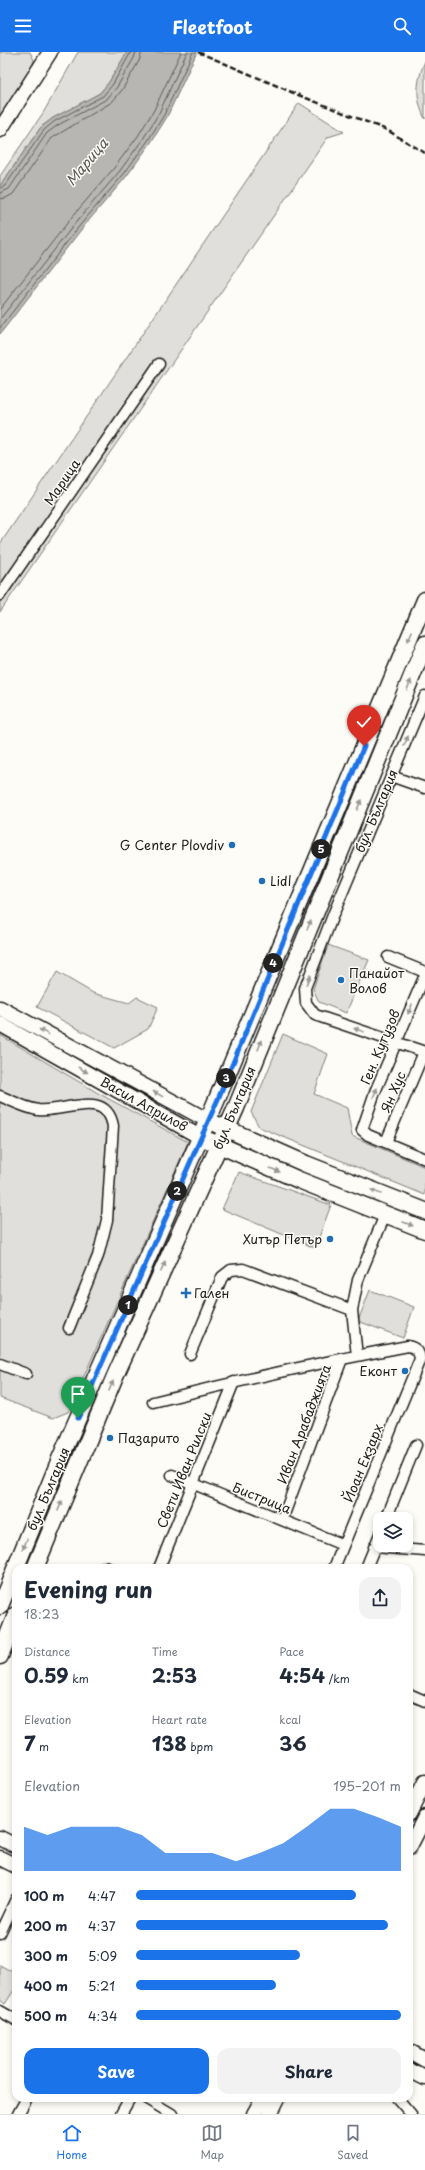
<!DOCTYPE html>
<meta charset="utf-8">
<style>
body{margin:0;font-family:"Playpen Sans",sans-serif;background:#f2f2f3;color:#1f2937;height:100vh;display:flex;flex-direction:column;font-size:15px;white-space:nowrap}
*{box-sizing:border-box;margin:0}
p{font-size:13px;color:#747a83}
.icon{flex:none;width:22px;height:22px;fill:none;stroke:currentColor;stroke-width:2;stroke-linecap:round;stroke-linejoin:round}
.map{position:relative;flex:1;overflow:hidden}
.details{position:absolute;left:12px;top:1512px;width:401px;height:538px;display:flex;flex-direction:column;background:#fff;border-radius:12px;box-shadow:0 2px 6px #0003}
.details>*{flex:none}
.controls{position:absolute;left:373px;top:1460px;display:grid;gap:8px}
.controls a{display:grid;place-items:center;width:40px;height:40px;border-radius:8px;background:#fff;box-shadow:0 2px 6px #0003;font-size:20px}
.pin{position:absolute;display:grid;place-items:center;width:34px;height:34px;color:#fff;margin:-41px -17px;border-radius:50% 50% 50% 0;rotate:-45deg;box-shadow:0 0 4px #0007}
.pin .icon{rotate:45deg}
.km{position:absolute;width:20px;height:20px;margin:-10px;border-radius:50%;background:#222;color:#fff;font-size:11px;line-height:20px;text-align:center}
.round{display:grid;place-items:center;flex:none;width:42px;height:42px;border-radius:12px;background:#f2f2f3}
.overview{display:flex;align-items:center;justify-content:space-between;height:68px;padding:0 12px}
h1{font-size:22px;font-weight:700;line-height:30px}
.figures{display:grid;grid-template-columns:repeat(3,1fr);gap:6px;height:68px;padding:4px 12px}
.figures div{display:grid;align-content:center}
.figures b{font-size:20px;font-weight:700}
.figures small{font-size:11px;font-weight:400}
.figures p{font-size:11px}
.chart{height:112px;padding:8px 12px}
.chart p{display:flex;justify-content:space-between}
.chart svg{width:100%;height:72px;margin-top:4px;fill:#1a73e8;opacity:.7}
.primary-button{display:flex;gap:8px;margin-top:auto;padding:8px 12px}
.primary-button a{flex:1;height:46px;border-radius:12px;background:#1a73e8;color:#fff;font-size:16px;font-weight:700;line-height:46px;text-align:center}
.primary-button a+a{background:#f2f2f3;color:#1f2937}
ul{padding:0 12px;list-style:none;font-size:13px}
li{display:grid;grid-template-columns:64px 48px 1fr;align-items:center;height:30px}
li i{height:10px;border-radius:5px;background:#1a73e8}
header{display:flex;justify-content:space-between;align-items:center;height:52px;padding:0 12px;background:#1a73e8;color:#fff;font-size:18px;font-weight:700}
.tabs{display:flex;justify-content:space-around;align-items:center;height:56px;border-top:1px solid #e0e1e3;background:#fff;font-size:11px;color:#747a83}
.tabs a{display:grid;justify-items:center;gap:2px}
.tabs .selected{color:#1a73e8}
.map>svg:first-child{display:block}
.green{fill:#e0dfdb;stroke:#7e7e7c}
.water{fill:#b7b6b2;stroke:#797876}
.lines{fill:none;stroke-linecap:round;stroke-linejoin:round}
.shore{stroke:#5a5a58;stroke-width:1}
.street-casing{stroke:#1c1c1c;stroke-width:13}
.secondary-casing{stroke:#1c1c1c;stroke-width:17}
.primary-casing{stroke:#1c1c1c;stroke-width:19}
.street{stroke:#fdfcf7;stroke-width:10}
.secondary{stroke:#fdfcf7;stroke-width:14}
.primary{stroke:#fdfcf7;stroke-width:16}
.rail{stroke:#1c1c1c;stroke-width:2.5;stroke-dasharray:6 3;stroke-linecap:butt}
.oneway{fill:#989794}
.route-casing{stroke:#fff;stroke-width:8}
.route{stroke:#1a73e8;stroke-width:5}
.poi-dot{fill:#1f6fb2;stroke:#fdfcf7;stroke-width:1.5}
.labels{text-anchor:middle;stroke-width:3;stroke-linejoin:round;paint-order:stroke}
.street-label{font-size:13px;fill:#1c1c1c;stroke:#fdfcf7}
.poi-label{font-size:13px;fill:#1c1c1c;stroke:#fdfcf7;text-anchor:start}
.water-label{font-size:14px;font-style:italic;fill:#5a5a58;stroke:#fdfcf7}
</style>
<header><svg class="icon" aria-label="menu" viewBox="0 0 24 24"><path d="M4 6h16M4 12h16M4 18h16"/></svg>Fleetfoot<svg class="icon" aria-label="search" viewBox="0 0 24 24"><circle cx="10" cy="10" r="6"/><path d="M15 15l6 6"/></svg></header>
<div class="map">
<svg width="425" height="2062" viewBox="0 0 425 2062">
<rect width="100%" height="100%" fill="#fdfcf7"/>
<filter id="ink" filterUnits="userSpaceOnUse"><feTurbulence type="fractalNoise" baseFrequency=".025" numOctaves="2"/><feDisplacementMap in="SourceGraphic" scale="8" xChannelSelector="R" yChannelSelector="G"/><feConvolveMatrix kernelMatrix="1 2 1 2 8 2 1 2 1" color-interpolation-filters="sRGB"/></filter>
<g filter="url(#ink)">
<path class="green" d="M 0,0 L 30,0 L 34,8 L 29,24 L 0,68 Z
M 78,0 L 127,0 L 109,30 L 100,41 L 53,66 L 41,75 L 0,134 L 0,124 L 43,61 Z
M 425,9 L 425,67 C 415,46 416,30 425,9 Z
M 299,51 L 344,80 L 328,85 L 0,560 L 0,492 Z
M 328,893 L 369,908 L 346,961 L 319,950 L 313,937 Z
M 57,920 L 93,941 L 129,951 L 137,945 L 158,955 L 148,977 L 114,996 L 37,955 Z
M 283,982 L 328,1002 L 314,1042 L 347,1056 L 352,1084 L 425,1115 L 425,1143 L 259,1075 L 251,1060 Z
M 0,983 L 98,1041 L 188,1090 L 68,1360 L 53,1366 L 0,1346 Z
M 239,1120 L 331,1153 L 315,1196 L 222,1157 Z
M 370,1238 L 414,1255 L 403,1286 L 358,1269 Z
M 0,1913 L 16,1922 L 16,1935 L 5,1952 L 0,1948 Z"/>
<path class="water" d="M 127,0 L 197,0 L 167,65 L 150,92 L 126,125 L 84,174 L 0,282 L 0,134 L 41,75 L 53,66 L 100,41 L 109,30 Z"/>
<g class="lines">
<path class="shore" d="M 0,136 L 5,134 L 44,78 L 55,69 L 103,44 L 113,32 L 131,0
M 0,141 L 9,137 L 47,81 L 58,73 L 107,47 L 117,35 L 134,6 L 136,0
M 0,147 L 6,146 L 13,142 L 52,86 L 112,50 L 122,38 L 139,9 L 142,0
M 0,257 L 72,165 L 114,116 L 138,84 L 154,58 L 181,0
M 0,267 L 77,169 L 119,120 L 143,87 L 159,61 L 187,0
M 0,276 L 81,172 L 123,123 L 147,90 L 164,63 L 193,0"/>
<g class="street-casing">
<path id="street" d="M 0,543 L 159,312
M 425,644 L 333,863 L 305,936 L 306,951 L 315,963 L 425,1000
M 391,724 L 425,736
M 388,905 L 425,920
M 425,923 L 375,1040 L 362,1078 L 368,1083 L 425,1107
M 0,1044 C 12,1049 25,1056 38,1058 C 65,1061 106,1036 113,1074 L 107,1168 L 98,1204 L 69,1276
M 386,1090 L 424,1000
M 190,1302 L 222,1225 L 231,1218 L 243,1217 L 352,1258
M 357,1304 L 352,1258 L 358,1228 L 385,1163
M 0,1312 L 26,1322
M 153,1350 C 237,1329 322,1310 408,1294 C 416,1296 419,1299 420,1307 L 334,1516
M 172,1423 L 343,1493
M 386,1467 L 416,1393
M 282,1468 L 342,1307
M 374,1495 L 425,1499
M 105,1515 L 108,1516
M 159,1516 L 234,1330
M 366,1516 L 380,1482
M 409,1642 L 425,1649
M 0,1881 L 16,1847
M 0,1959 L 16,1968
M 145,2046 L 172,2062
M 397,2046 L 411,2062
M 18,2062 L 27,2046
M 121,2062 L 130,2046"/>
</g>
<g class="secondary-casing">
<path id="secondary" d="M 0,78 L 50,0
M 0,956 L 207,1068
M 0,972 L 200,1085
M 409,1762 L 425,1730
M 0,1786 L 16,1794
M 409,1796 L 425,1765
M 0,1806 L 16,1814
M 409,1999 L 425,2008
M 409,2018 L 425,2026
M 254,2062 L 263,2046
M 270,2062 L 278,2046"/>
</g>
<g class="primary-casing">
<path id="primary" d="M 218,1073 L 306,1112 L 425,1159
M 210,1089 L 299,1128 L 425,1178
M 35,1516 L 115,1324 L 236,1056 L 425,592
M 0,1554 L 60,1407 L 217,1047 L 425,548
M 0,1604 L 16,1563"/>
</g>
<use href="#street" class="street"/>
<use href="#secondary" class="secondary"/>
<use href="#primary" class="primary"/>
<path class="rail" d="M 198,0 L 296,42 L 387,78 L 425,101"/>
</g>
<defs><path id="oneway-solid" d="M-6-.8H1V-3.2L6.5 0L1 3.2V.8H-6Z"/></defs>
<g class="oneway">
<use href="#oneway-solid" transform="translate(410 584) rotate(113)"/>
<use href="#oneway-solid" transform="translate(409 633) rotate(-68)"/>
<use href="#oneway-solid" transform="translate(406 689) rotate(-67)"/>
<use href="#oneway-solid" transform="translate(359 753) rotate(-67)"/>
<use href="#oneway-solid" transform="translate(309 873) rotate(-68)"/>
<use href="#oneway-solid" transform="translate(308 928) rotate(-69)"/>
<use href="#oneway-solid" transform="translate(410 957) rotate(113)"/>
<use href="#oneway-solid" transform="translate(359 978) rotate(-161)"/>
<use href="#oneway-solid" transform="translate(44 980) rotate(-151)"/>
<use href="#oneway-solid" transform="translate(260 993) rotate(-68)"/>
<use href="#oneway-solid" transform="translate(83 1018) rotate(30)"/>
<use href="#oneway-solid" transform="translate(375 1041) rotate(-67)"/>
<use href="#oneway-solid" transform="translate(158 1042) rotate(-151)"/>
<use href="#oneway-solid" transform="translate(275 1118) rotate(23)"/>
<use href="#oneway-solid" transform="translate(376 1140) rotate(-158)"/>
<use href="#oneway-solid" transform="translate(408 1172) rotate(21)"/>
<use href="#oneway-solid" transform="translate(163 1215) rotate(-66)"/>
<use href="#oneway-solid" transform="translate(111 1334) rotate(-67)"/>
<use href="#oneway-solid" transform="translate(60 1454) rotate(-67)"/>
<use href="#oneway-solid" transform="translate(25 1492) rotate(112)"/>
</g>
</g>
<g class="lines" filter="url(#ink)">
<g class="route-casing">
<path id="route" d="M 78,1366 L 218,1047 L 364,694"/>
</g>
<use href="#route" class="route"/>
</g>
<g class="poi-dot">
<circle cx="232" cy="793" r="4"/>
<circle cx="262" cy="829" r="4"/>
<circle cx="341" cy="928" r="4"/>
<circle cx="330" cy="1187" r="4"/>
<path d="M184 1235h4v4h4v4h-4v4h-4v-4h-4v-4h4z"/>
<circle cx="405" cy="1319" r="4"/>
<circle cx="110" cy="1386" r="4"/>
</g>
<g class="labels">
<g class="street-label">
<text transform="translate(62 430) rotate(-56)" y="5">Марица</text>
<text transform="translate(376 759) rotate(-67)" y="5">бул. България</text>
<text transform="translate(380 995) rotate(-67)" y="5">Ген. Кутузов</text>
<text transform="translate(393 1040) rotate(-67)" y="5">Ян Хус</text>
<text transform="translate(144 1052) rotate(29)" y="5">Васил Априлов</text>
<text transform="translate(234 1056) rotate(-67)" y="5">бул. България</text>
<text transform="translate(304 1372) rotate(-69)" y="5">Иван Арабаджията</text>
<text transform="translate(363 1411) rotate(-68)" y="5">Йоан Екзарх</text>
<text transform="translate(184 1418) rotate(-68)" y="5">Свети Иван Рилски</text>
<text transform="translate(48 1437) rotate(-67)" y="5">бул. България</text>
<text transform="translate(262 1446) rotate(22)" y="5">Бистрица</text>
</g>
<g class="poi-label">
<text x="224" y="798" text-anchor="end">G Center Plovdiv</text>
<text x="270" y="834">Lidl</text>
<text x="349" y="926">Панайот<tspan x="349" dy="15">Волов</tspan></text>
<text x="322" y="1192" text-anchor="end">Хитър Петър</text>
<text x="194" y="1246">Гален</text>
<text x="397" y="1324" text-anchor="end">Еконт</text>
<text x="118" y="1391">Пазарито</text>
</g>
<g class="water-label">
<text transform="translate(87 110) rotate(-50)" y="5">Марица</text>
</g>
</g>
</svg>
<div class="controls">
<a><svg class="icon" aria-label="layers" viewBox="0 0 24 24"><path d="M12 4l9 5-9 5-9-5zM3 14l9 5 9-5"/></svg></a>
</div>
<div class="pin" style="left:78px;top:1366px;background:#1e9e55"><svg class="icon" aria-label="arrive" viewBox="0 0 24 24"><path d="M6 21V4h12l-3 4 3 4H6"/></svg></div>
<div class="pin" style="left:364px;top:694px;background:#d93025"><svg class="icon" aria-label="check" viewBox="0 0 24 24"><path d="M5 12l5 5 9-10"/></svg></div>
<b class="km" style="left:128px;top:1253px">1</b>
<b class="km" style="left:177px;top:1139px">2</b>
<b class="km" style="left:226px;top:1026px">3</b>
<b class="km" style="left:273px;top:911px">4</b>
<b class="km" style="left:321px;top:797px">5</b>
<section class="details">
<div class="overview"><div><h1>Evening run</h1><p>18:23</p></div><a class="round"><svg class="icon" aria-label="share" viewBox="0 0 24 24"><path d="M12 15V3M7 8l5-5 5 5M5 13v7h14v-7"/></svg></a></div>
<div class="figures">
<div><p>Distance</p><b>0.59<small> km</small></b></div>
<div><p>Time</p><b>2:53</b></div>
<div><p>Pace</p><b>4:54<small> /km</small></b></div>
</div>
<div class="figures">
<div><p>Elevation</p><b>7<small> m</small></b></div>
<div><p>Heart rate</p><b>138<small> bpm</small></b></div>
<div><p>kcal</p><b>36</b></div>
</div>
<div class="chart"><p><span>Elevation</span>195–201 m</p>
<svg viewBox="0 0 160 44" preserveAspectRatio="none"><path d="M0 44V17L10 22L20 17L30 17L40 17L50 22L60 33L70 33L80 33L90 38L100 33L110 27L120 17L130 6L140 6L150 11L160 17V44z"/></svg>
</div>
<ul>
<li><b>100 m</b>4:47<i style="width:83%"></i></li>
<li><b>200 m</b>4:37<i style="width:95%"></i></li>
<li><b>300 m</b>5:09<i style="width:62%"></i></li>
<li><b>400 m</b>5:21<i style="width:53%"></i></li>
<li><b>500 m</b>4:34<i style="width:100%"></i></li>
</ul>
<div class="primary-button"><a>Save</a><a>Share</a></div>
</section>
</div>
<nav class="tabs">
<a class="selected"><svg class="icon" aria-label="home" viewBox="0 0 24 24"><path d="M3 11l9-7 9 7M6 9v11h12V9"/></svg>Home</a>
<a><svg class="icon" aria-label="map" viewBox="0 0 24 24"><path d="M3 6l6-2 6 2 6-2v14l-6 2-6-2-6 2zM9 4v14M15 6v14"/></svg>Map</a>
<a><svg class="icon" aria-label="saved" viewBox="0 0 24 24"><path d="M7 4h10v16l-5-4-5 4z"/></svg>Saved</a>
</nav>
